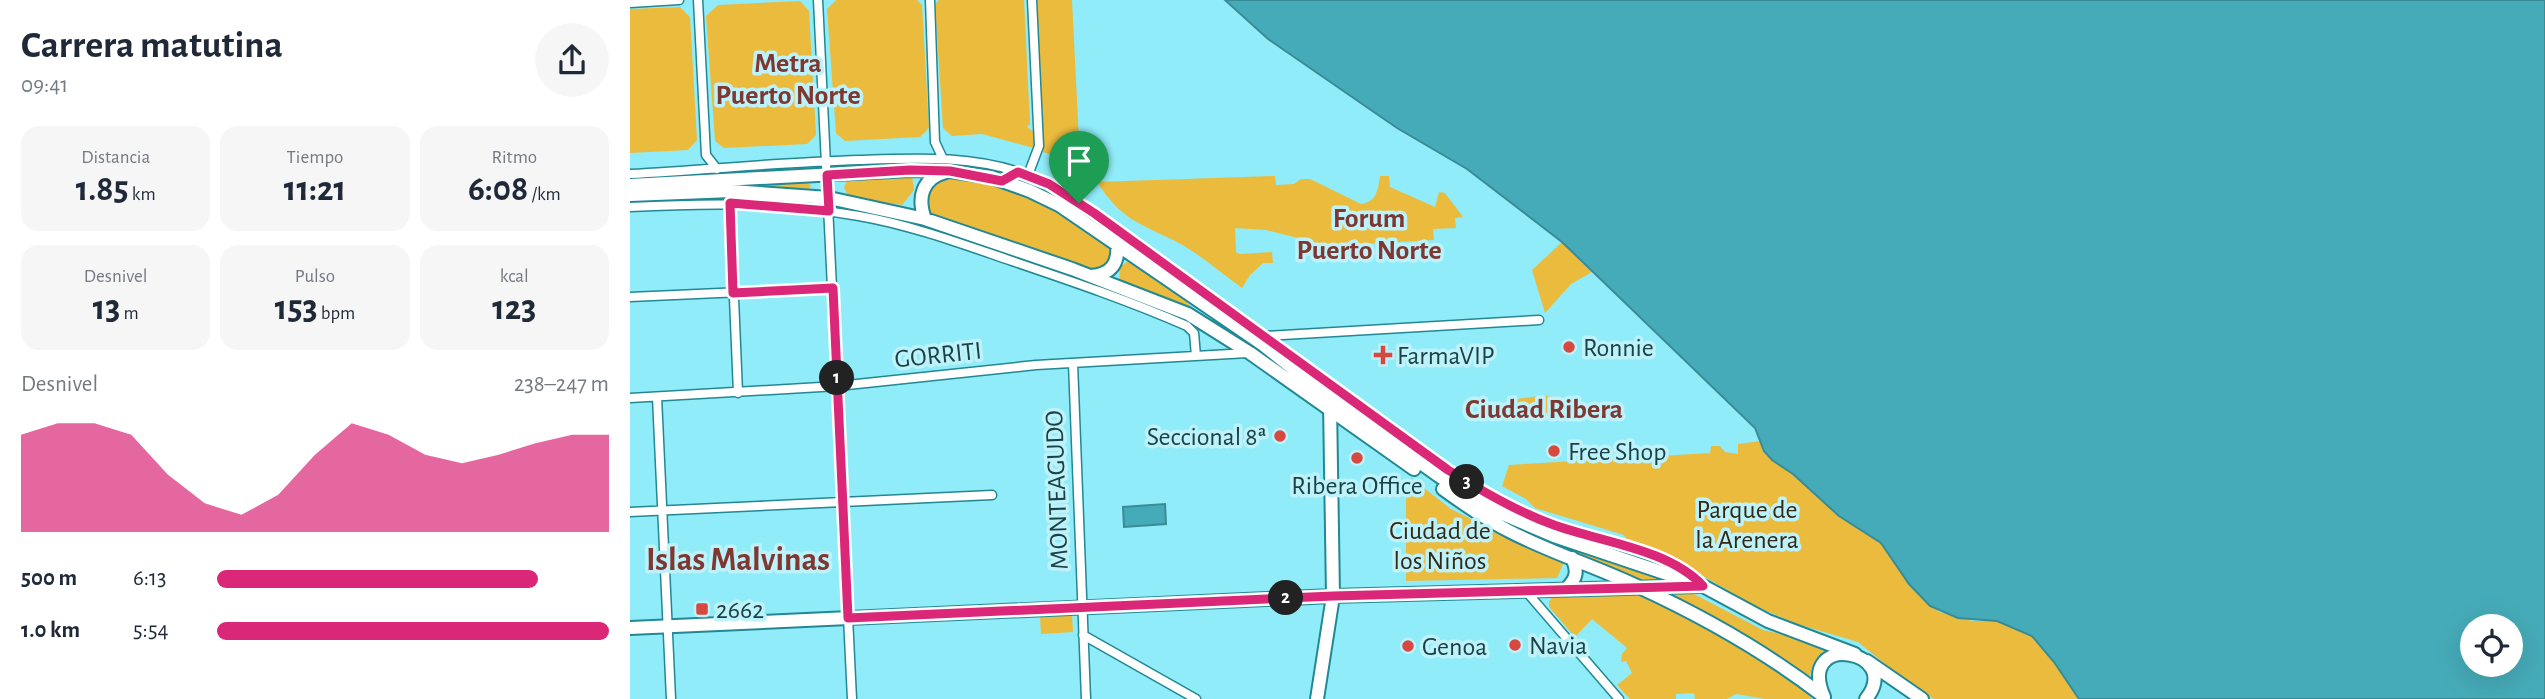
<!DOCTYPE html>
<html lang="es">
<meta charset="utf-8">
<style>
body{margin:0;font-family:"Alegreya Sans",sans-serif;background:#f6f6f7;color:#1f2937;height:100vh;display:flex;flex-direction:column;font-size:26px;white-space:nowrap}
*{box-sizing:border-box;margin:0}
p{font-size:23px;color:#747a83}
.icon{flex:none;width:38px;height:38px;fill:none;stroke:currentColor;stroke-width:2;stroke-linecap:round;stroke-linejoin:round}
.map{position:relative;flex:1;overflow:hidden}
.sheet{display:flex;flex-direction:column;background:#fff;width:630px}
.sheet>*{flex:none}
.controls{position:absolute;left:1830px;top:614px;display:grid;gap:14px}
.controls a{display:grid;place-items:center;width:63px;height:63px;border-radius:50%;background:#fff;box-shadow:0 7px 28px #0002;font-size:35px}
.pin{position:absolute;display:grid;place-items:center;width:60px;height:60px;color:#fff;margin:-72px -30px;border-radius:50% 50% 50% 0;rotate:-45deg;box-shadow:0 0 7px #0007}
.pin .icon{rotate:45deg}
.km{position:absolute;width:35px;height:35px;margin:-18px;border-radius:50%;background:#222;color:#fff;font-size:19px;line-height:35px;text-align:center}
.round{display:grid;place-items:center;flex:none;width:74px;height:74px;border-radius:37px;background:#f6f6f7}
.overview{display:flex;align-items:center;justify-content:space-between;height:119px;padding:0 21px}
h1{font-size:38px;font-weight:700;line-height:52px}
.stats{display:grid;grid-template-columns:repeat(3,1fr);gap:10px;height:119px;padding:7px 21px}
.stats div{display:grid;align-content:center;border-radius:18px;background:#f6f6f7;text-align:center}
.stats b{font-size:35px;font-weight:700}
.stats small{font-size:19px;font-weight:400}
.stats p{font-size:19px}
.chart{height:196px;padding:14px 21px}
.chart p{display:flex;justify-content:space-between}
.chart svg{width:100%;height:126px;margin-top:7px;fill:#db2777;opacity:.7}
ul{padding:0 21px;list-style:none;font-size:23px}
li{display:grid;grid-template-columns:112px 84px 1fr;align-items:center;height:52px}
li i{height:18px;border-radius:9px;background:#db2777}
main{display:flex;flex:1;min-height:0}
.map>svg:first-child{display:block}
.green{fill:#ebbb3e}
.water{fill:#46abb8;stroke:#398b96;stroke-width:2;fill-rule:evenodd}
.lines{fill:none;stroke-linecap:round;stroke-linejoin:round}
.street-casing{stroke:#228894;stroke-width:11}
.secondary-casing{stroke:#228894;stroke-width:16}
.primary-casing{stroke:#228894;stroke-width:16}
.street{stroke:#fff;stroke-width:8}
.secondary{stroke:#fff;stroke-width:12}
.primary{stroke:#fff;stroke-width:12}
.route-casing{stroke:#fff;stroke-width:14}
.route{stroke:#db2777;stroke-width:9}
.poi-dot{fill:#d64840;stroke:#bef2fa;stroke-width:2.5}
.labels{text-anchor:middle;stroke-width:7;stroke-linejoin:round;paint-order:stroke}
.poi-label{font-size:26px;fill:#1a4146;stroke:#bef2fa;text-anchor:start}
.street-label{font-size:26px;fill:#1a4146;stroke:#bef2fa}
.park-label{font-size:26px;fill:#332914;stroke:#bef2fa}
.neighbourhood-label{font-size:28px;font-weight:bold;fill:#7e3731;stroke:#bef2fa}
.district-label{font-size:33px;font-weight:bold;fill:#7e3731;stroke:#bef2fa}
</style>
<main>
<section class="sheet">
<div class="overview"><div><h1>Carrera matutina</h1><p>09:41</p></div><a class="round"><svg class="icon" aria-label="share" viewBox="0 0 24 24"><path d="M12 15V3M7 8l5-5 5 5M5 13v7h14v-7"/></svg></a></div>
<div class="stats">
<div><p>Distancia</p><b>1.85<small> km</small></b></div>
<div><p>Tiempo</p><b>11:21</b></div>
<div><p>Ritmo</p><b>6:08<small> /km</small></b></div>
</div>
<div class="stats">
<div><p>Desnivel</p><b>13<small> m</small></b></div>
<div><p>Pulso</p><b>153<small> bpm</small></b></div>
<div><p>kcal</p><b>123</b></div>
</div>
<div class="chart"><p><span>Desnivel</span>238–247 m</p>
<svg viewBox="0 0 160 44" preserveAspectRatio="none"><path d="M0 44V10L10 6L20 6L30 10L40 24L50 34L60 38L70 31L80 17L90 6L100 10L110 17L120 20L130 17L140 13L150 10L160 10V44z"/></svg>
</div>
<ul>
<li><b>500 m</b>6:13<i style="width:82%"></i></li>
<li><b>1.0 km</b>5:54<i style="width:100%"></i></li>
</ul>
</section>
<div class="map">
<svg width="1915" height="699" viewBox="0 0 1915 699">
<rect width="100%" height="100%" fill="#8fecf8"/>
<path class="green" d="M 206,0 L 287,0 L 292,5 L 299,128 L 290,137 L 215,141 L 206,133 L 197,9 Z
M 309,0 L 394,0 L 400,124 L 397,127 L 404,132 L 404,148 L 352,134 L 322,136 L 313,128 L 305,4 Z
M 405,0 L 442,0 L 450,161 L 444,166 L 435,159 L 413,152 Z
M 170,1 L 179,11 L 186,135 L 177,144 L 94,148 L 85,141 L 76,16 L 88,5 Z
M 50,7 L 60,17 L 67,140 L 58,150 L 0,153 L 0,9 Z
M 282,175 L 284,190 L 272,205 L 219,197 L 214,188 L 217,180 L 221,178 Z
M 645,176 L 646,185 L 664,184 L 671,179 L 680,179 L 731,204 C 747,202 748,189 750,176 L 759,176 L 760,187 L 805,207 L 809,192 L 815,193 L 833,217 L 825,218 L 826,228 L 803,229 L 804,240 L 676,247 L 672,239 L 636,230 L 605,228 L 606,252 L 609,254 L 642,252 L 643,263 L 633,263 L 620,275 L 612,288 C 591,273 571,255 549,243 C 511,224 491,220 467,182 Z
M 318,178 C 335,179 352,178 368,183 C 411,196 447,223 483,249 L 478,266 L 465,271 L 456,269 L 301,216 L 297,213 L 294,203 L 302,185 Z
M 177,181 L 181,186 L 177,191 L 0,192 Z
M 932,242 L 962,272 L 941,284 L 915,313 L 902,270 Z
M 501,259 L 555,300 L 561,307 L 489,283 L 490,267 Z
M 909,396 L 932,397 L 935,413 L 910,418 L 888,417 L 884,403 L 886,399 Z
M 730,411 C 773,442 825,484 872,507 C 924,532 983,546 1038,564 L 1037,568 L 874,513 L 727,414 Z
M 1131,441 L 1134,451 L 1142,460 L 1163,474 L 1209,516 L 1251,543 L 1279,584 L 1309,612 L 1342,621 L 1367,621 L 1402,636 L 1424,662 L 1449,699 L 1304,699 L 1276,681 L 1228,642 L 1167,624 L 1125,606 L 1047,561 L 999,544 L 994,535 L 905,508 L 896,499 L 872,486 L 879,465 L 1080,453 L 1081,446 L 1090,446 L 1095,452 L 1108,454 L 1108,444 Z
M 781,478 L 821,509 L 868,533 L 934,562 L 927,578 L 776,581 L 776,500 Z
M 886,527 L 1032,576 L 1033,581 L 1006,581 L 885,530 Z
M 1062,593 L 1133,630 L 1151,634 L 1197,649 C 1186,657 1180,666 1180,680 L 1132,646 L 1037,595 Z
M 1003,595 C 1040,600 1162,669 1182,699 L 1135,699 L 1106,694 L 1097,699 L 1065,699 L 1064,693 L 1046,694 L 1046,699 L 1000,699 L 987,685 L 1002,673 L 996,661 L 991,662 L 992,654 L 997,648 L 962,619 L 945,637 L 919,607 L 919,601 L 923,597 Z
M 442,615 L 443,632 L 411,634 L 410,617 Z"/>
<path class="water" d="M 595,0 L 1915,0 L 1915,699 L 1449,699 L 1424,662 L 1402,636 L 1367,621 L 1328,618 L 1300,606 L 1279,584 L 1251,543 L 1209,516 L 1163,474 L 1142,460 L 1134,451 L 1125,428 L 932,242 L 837,169 L 767,128 L 638,39 ZM 1843,626 L 1881,626 L 1881,665 L 1843,665 Z
M 535,504 L 536,524 L 494,527 L 493,507 Z"/>
<g class="lines">
<g class="street-casing">
<path id="street" d="M 68,0 L 76,155 L 87,169
M 188,0 L 222,699
M 300,0 L 305,142 L 313,159
M 0,3 L 49,0
M 0,174 C 77,170 153,162 230,160 C 288,158 345,155 400,176 C 423,185 444,199 464,213 L 818,470 C 852,491 885,510 923,524 C 967,542 1039,549 1071,583
M 398,175 L 409,146 L 402,0
M 100,203 L 108,393
M 0,207 C 77,203 152,202 229,216 C 281,225 332,244 382,261 C 441,281 500,301 557,326 L 564,333 L 566,356
M 0,297 L 203,288
M 634,336 L 909,320
M 443,363 L 456,699
M 27,397 L 41,699
M 0,398 L 208,386 L 406,365 L 618,353
M 0,512 L 362,495
M 895,590 L 989,699
M 453,635 L 566,699"/>
</g>
<g class="secondary-casing">
<path id="secondary" d="M 0,628 L 703,596 L 1069,586
M 687,699 L 703,596 L 700,403"/>
</g>
<g class="primary-casing">
<path id="primary" d="M 0,185 L 280,170 L 320,171 L 361,177 L 400,191 L 429,205 L 632,344 L 700,398 L 809,476 L 854,506 L 924,536 L 1073,586 L 1138,621 L 1225,654
M 0,195 L 102,191 L 199,198 L 295,219 L 442,269 L 558,314 L 620,353 L 784,469
M 295,219 C 287,198 292,178 316,172
M 461,276 C 481,274 489,264 487,244
M 813,489 C 835,505 857,520 881,532 C 922,553 967,567 1009,587 C 1074,617 1136,652 1193,696
M 937,588 C 947,578 948,571 942,558
M 1237,661 L 1292,699
M 1194,697 C 1165,630 1275,650 1236,699"/>
</g>
<use href="#street" class="street"/>
<use href="#secondary" class="secondary"/>
<use href="#primary" class="primary"/>
</g>
<g class="lines">
<g class="route-casing">
<path id="route" d="M 280,170 L 320,171 L 372,181 L 388,172 L 419,184 L 464,213 L 818,470 C 852,491 886,511 924,525 C 971,542 1039,549 1073,586 L 703,596 L 218,618 L 203,288 L 103,293 L 100,203 L 199,211 L 197,175 Z"/>
</g>
<use href="#route" class="route"/>
</g>
<g class="poi-dot">
<circle cx="939" cy="347" r="7"/>
<path d="M749.5 344.5h7v7h7v7h-7v7h-7v-7h-7v-7h7z"/>
<circle cx="650" cy="436" r="7"/>
<circle cx="924" cy="451" r="7"/>
<circle cx="727" cy="458" r="7"/>
<rect x="65" y="602" width="14" height="14" rx="3.5"/>
<circle cx="885" cy="645" r="7"/>
<circle cx="778" cy="646" r="7"/>
</g>
<g class="labels">
<g class="poi-label">
<text x="953" y="356">Ronnie</text>
<text x="767" y="364">FarmaVIP</text>
<text x="636" y="445" text-anchor="end">Seccional 8ª</text>
<text x="938" y="460">Free Shop</text>
<text x="727" y="494" text-anchor="middle">Ribera Office</text>
<text x="86" y="618">2662</text>
<text x="899" y="654">Navia</text>
<text x="792" y="655">Genoa</text>
</g>
<g class="street-label">
<text transform="translate(308 354) rotate(-6)" y="9">GORRITI</text>
<text transform="translate(426 490) rotate(-92)" y="9">MONTEAGUDO</text>
</g>
<g class="park-label">
<text x="1117" y="518">Parque de<tspan x="1117" dy="30">la Arenera</tspan></text>
<text x="810" y="539">Ciudad de<tspan x="810" dy="30">los Niños</tspan></text>
</g>
<g class="neighbourhood-label">
<text x="158" y="72">Metra<tspan x="158" dy="32">Puerto Norte</tspan></text>
<text x="739" y="227">Forum<tspan x="739" dy="32">Puerto Norte</tspan></text>
<text x="914" y="418">Ciudad Ribera</text>
</g>
<g class="district-label">
<text x="108" y="570">Islas Malvinas</text>
</g>
</g>
</svg>
<div class="controls">
<a><svg class="icon" aria-label="locate" viewBox="0 0 24 24"><circle cx="12" cy="12" r="6"/><path d="M12 2v4M12 18v4M2 12h4M18 12h4"/></svg></a>
</div>
<div class="pin" style="left:449px;top:203px;background:#1e9e55"><svg class="icon" aria-label="arrive" viewBox="0 0 24 24"><path d="M6 21V4h12l-3 4 3 4H6"/></svg></div>
<b class="km" style="left:207px;top:378px">1</b>
<b class="km" style="left:656px;top:598px">2</b>
<b class="km" style="left:837px;top:482px">3</b>
</div>
</main>
